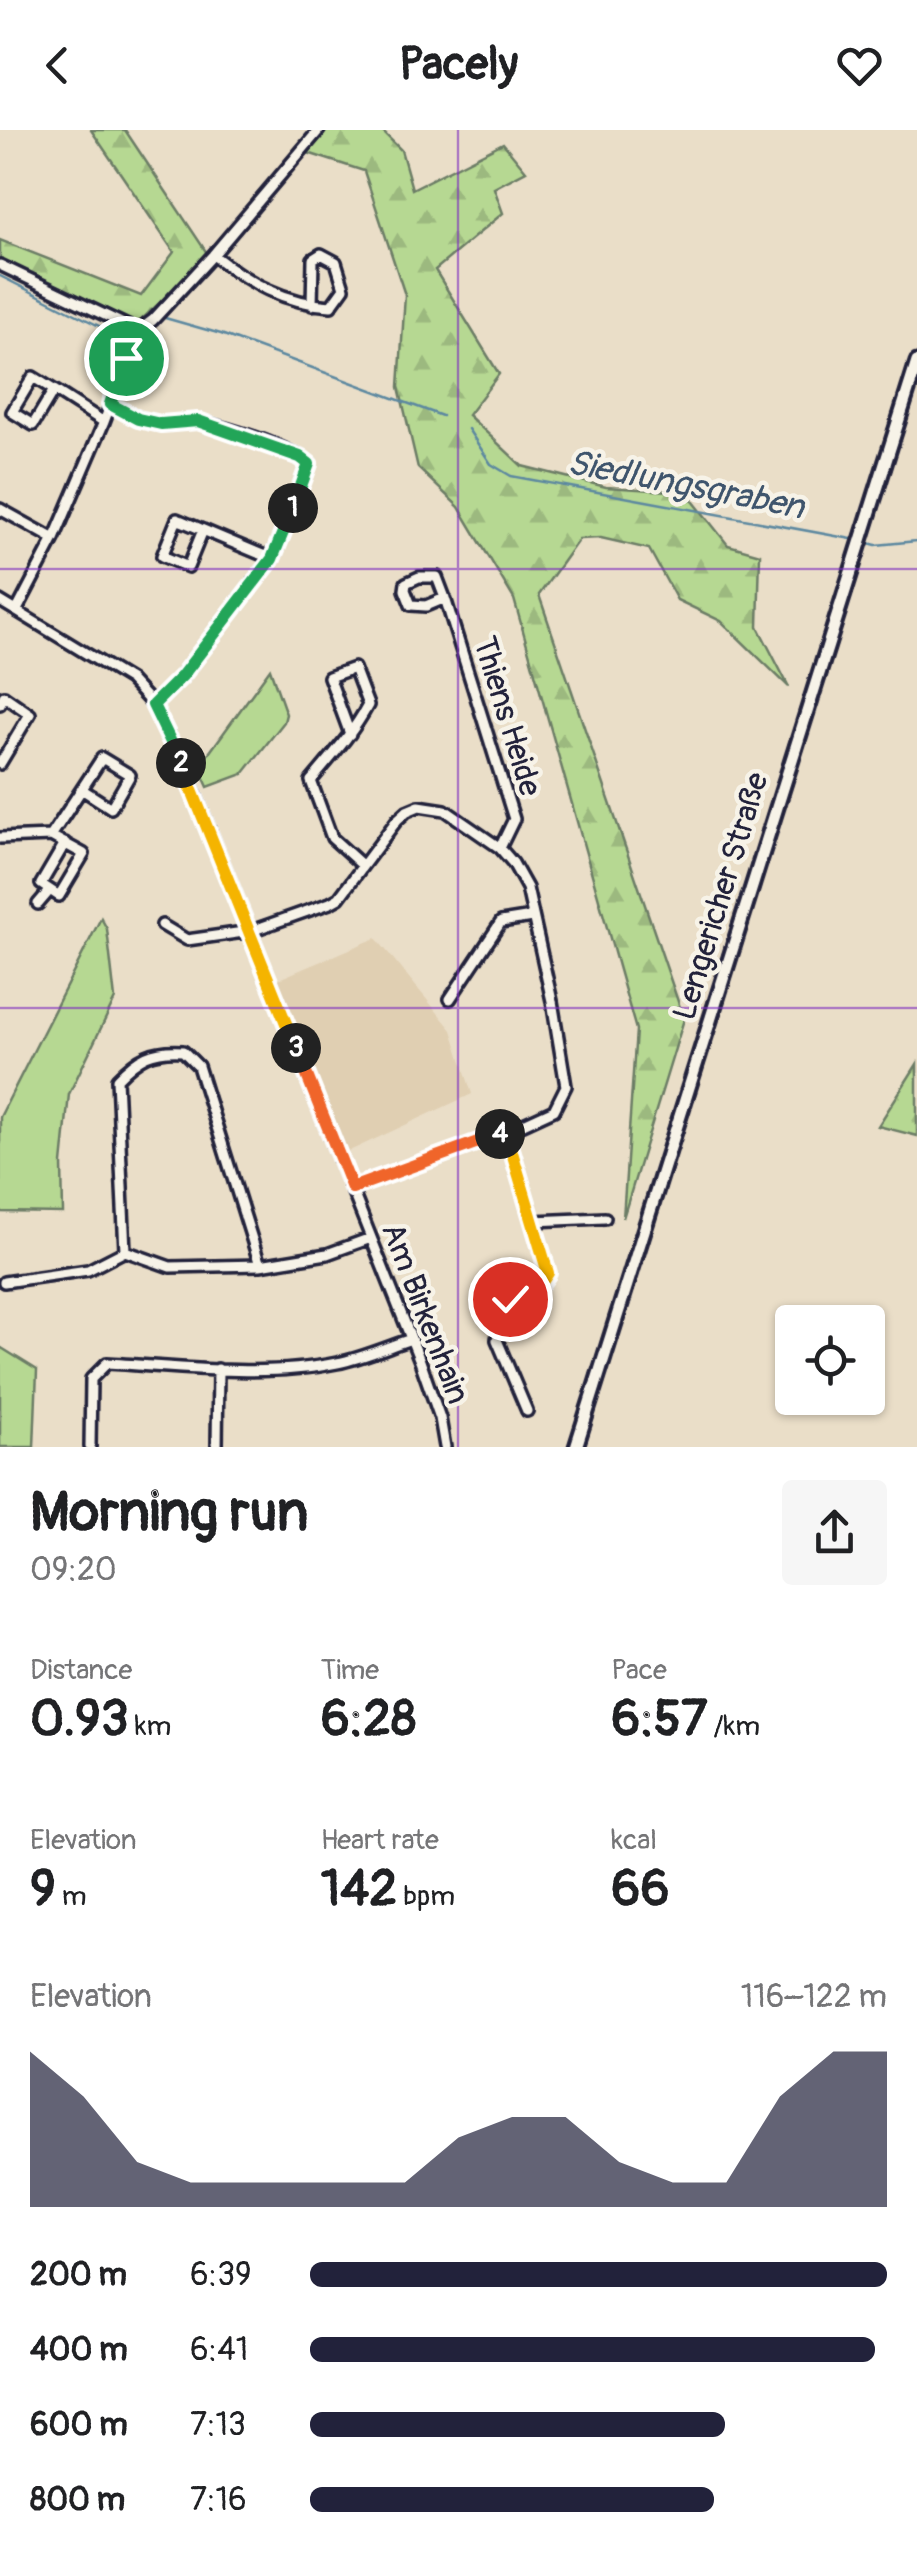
<!DOCTYPE html>
<meta charset="utf-8">
<style>
body{margin:0;font-family:Pangolin,sans-serif;background:#f6f6f6;color:#202124;height:100vh;display:flex;flex-direction:column;font-size:38px;white-space:nowrap}
*{box-sizing:border-box;margin:0}
p{font-size:32px;color:#757577}
.icon{flex:none;width:55px;height:55px;fill:none;stroke:currentColor;stroke-width:2;stroke-linecap:round;stroke-linejoin:round}
.map{position:relative;height:1317px;overflow:hidden}
.details{display:flex;flex-direction:column;background:#fff;flex:1}
.details>*{flex:none}
.fabs{position:absolute;left:775px;top:1175px;display:grid;gap:20px}
.fabs a{display:grid;place-items:center;width:110px;height:110px;border-radius:10px;background:#fff;box-shadow:0 2px 8px #0004;font-size:50px}
.pin{position:absolute;display:grid;place-items:center;width:85px;height:85px;color:#fff;margin:-42px;border:5px solid #fff;border-radius:50%;box-shadow:0 2px 10px #0007}
.km{position:absolute;width:50px;height:50px;margin:-25px;border-radius:50%;background:#222;color:#fff;font-size:28px;line-height:50px;text-align:center}
.round{display:grid;place-items:center;flex:none;width:105px;height:105px;border-radius:10px;background:#f6f6f6}
.head{display:flex;align-items:center;justify-content:space-between;height:170px;padding:0 30px}
h1{font-size:55px;font-weight:800;line-height:75px}
.metrics{display:grid;grid-template-columns:repeat(3,1fr);gap:15px;height:170px;padding:10px 30px}
.metrics div{display:grid;align-content:center}
.metrics b{font-size:50px;font-weight:800}
.metrics small{font-size:28px;font-weight:400}
.metrics p{font-size:28px}
.chart{height:280px;padding:20px 30px}
.chart p{display:flex;justify-content:space-between}
.chart svg{width:100%;height:180px;margin-top:10px;fill:#22223b;opacity:.7}
ul{padding:0 30px;list-style:none;font-size:32px}
li{display:grid;grid-template-columns:160px 120px 1fr;align-items:center;height:75px}
li i{height:25px;border-radius:12px;background:#22223b}
header{display:flex;justify-content:space-between;align-items:center;height:130px;padding:0 30px;background:#fff;font-size:45px;font-weight:800}
.map>svg:first-child{display:block}
.built{fill:#e0cfb2}
.green{fill:#b6d892;stroke:#6c7d66;stroke-width:2.5}
.forest{fill:url(#forest-firs);stroke:#6c7d66;stroke-width:2.5}
.lines{fill:none;stroke-linecap:round;stroke-linejoin:round}
.stream{stroke:#5c88a0;stroke-width:2.5}
.minor-casing{stroke:#22223b;stroke-width:16}
.secondary-casing{stroke:#22223b;stroke-width:19}
.minor{stroke:#f7f3e8;stroke-width:9}
.secondary{stroke:#f7f3e8;stroke-width:11}
.split-1-casing{stroke:#fff;stroke-width:20}
.split-2-casing{stroke:#fff;stroke-width:20}
.split-3-casing{stroke:#fff;stroke-width:20}
.split-4-casing{stroke:#fff;stroke-width:20}
.split-5-casing{stroke:#fff;stroke-width:20}
.split-1{stroke:#22a559;stroke-width:12}
.split-2{stroke:#22a559;stroke-width:12}
.split-3{stroke:#f5b400;stroke-width:12}
.split-4{stroke:#f0652b;stroke-width:12}
.split-5{stroke:#f5b400;stroke-width:12}
.grid{fill:none;stroke:#7b2cbf;stroke-width:2.5;stroke-opacity:0.55}
.labels{text-anchor:middle;stroke-width:9;stroke-linejoin:round;paint-order:stroke}
.street-label{font-size:32px;fill:#22223b;stroke:#f7f3e8}
.water-label{font-size:35px;font-style:italic;fill:#3f556d;stroke:#f7f3e8}
</style>
<header><svg class="icon" aria-label="back" viewBox="0 0 24 24"><path d="M15 5l-7 7 7 7"/></svg>Pacely<svg class="icon" aria-label="heart" viewBox="0 0 24 24"><path d="M12 20l-8-8c-3-5 5-10 8-4 3-6 11-1 8 4z"/></svg></header>
<div class="map">
<svg width="917" height="1317" viewBox="0 0 917 1317">
<defs>
<pattern id="forest-firs" width="22" height="20" patternUnits="userSpaceOnUse" patternTransform="scale(2.5)"><rect width="22" height="20" fill="#b6d892"/><path d="M5 1l3.5 6h-7zM16 11l3.5 6h-7z" fill="#9cb97f"/></pattern>
</defs>
<rect width="100%" height="100%" fill="#eadec8"/>
<filter id="ink" filterUnits="userSpaceOnUse"><feTurbulence type="fractalNoise" baseFrequency=".01" numOctaves="2"/><feDisplacementMap in="SourceGraphic" scale="20" xChannelSelector="R" yChannelSelector="G"/><feConvolveMatrix kernelMatrix="1 2 1 2 8 2 1 2 1" color-interpolation-filters="sRGB"/></filter>
<g filter="url(#ink)">
<path class="built" d="M 376,808 L 452,900 L 472,964 L 345,1023 L 274,851 Z"/>
<path class="green" d="M 270,539 L 286,584 L 284,592 L 243,644 L 208,657 L 199,637 Z
M 101,788 L 107,799 L 115,869 L 69,964 L 62,1034 L 63,1083 L 0,1082 L 0,987 Z
M 0,1217 L 37,1240 L 34,1317 L 0,1317 Z"/>
<path class="forest" d="M 91,0 L 125,0 L 209,126 L 137,194 L 0,129 L 0,110 L 141,166 L 174,122 Z
M 327,0 L 381,0 L 401,20 L 412,59 L 503,13 L 526,41 L 494,58 L 503,83 L 435,140 L 499,244 L 468,285 L 522,336 L 606,357 L 686,362 L 728,415 L 760,424 L 758,497 L 789,557 L 721,491 L 677,470 L 649,419 L 601,408 L 579,409 L 539,465 L 684,889 L 623,1088 L 636,900 L 514,469 L 459,377 L 418,338 L 399,257 L 405,165 L 364,41 L 308,23 Z
M 917,934 L 917,1006 L 878,996 Z"/>
<g class="lines">
<path class="stream" d="M 0,146 L 121,207
M 165,188 L 221,204 L 442,286
M 468,299 L 491,334 L 511,346 L 857,410
M 865,412 L 876,415 L 917,411"/>
<g class="minor-casing">
<path id="minor" d="M 213,125 C 249,153 285,173 331,176 L 344,158 L 336,132 L 321,124 L 313,129 L 312,175
M 0,135 L 138,201
M 54,260 L 33,247 L 12,282 L 33,295 L 54,260 L 104,292
M 110,275 C 127,283 142,292 161,294 C 174,294 188,290 200,292 C 231,298 286,315 309,334 L 272,429 L 182,546 L 153,575
M 0,379 L 54,409
M 203,400 L 177,389 L 162,426 L 188,437 L 203,400 L 272,429
M 445,468 L 426,476 L 411,475 L 405,460 L 406,453 L 419,447 L 437,447 L 445,468 L 514,689 L 500,718
M 0,471 L 130,550 L 153,575 L 188,647 L 420,1231 L 440,1288 L 445,1317
M 17,480 L 54,409 L 104,292 L 138,201 L 153,190 L 213,125 L 319,0
M 0,574 L 4,566 L 30,584 L 0,634
M 350,604 L 329,547 L 354,538 L 368,575 C 353,603 331,627 311,651 L 332,708 L 363,736
M 0,708 L 51,706 L 102,628 L 130,645 L 111,678 L 83,660
M 50,760 L 41,754 L 65,713
M 38,774 L 50,760 L 59,766 L 84,724 L 51,706
M 162,795 L 187,810 L 251,801 L 330,773 L 339,768 L 397,690 L 407,681 L 419,676 L 445,680 L 500,718 L 513,733 L 527,758 L 552,871 L 566,956 L 554,980 L 506,1002 L 352,1058
M 450,869 L 501,792 L 532,787
M 506,1002 L 548,1143 L 531,1171 L 509,1169 L 496,1175 L 499,1196 L 497,1210 L 527,1281
M 533,1091 L 605,1088
M 125,1121 L 117,949 C 138,927 152,919 183,921 L 198,936 L 260,1135
M 125,1121 L 170,1137 L 260,1135 L 327,1124 L 371,1108
M 4,1152 L 88,1140 L 125,1121
M 499,1196 L 515,1196 L 526,1184 L 531,1171
M 90,1317 L 91,1249 L 107,1233 C 180,1237 265,1248 337,1233 C 362,1228 387,1217 411,1209
M 217,1317 L 218,1239"/>
</g>
<g class="secondary-casing">
<path id="secondary" d="M 576,1317 L 917,232"/>
</g>
<use href="#minor" class="minor"/>
<use href="#secondary" class="secondary"/>
</g>
</g>
<g class="lines" filter="url(#ink)">
<g class="split-1-casing">
<path id="split-1" d="M 126,228 L 110,274 L 138,289 L 161,294 L 198,291 L 300,327 L 309,334 L 293,378"/>
</g>
<g class="split-2-casing">
<path id="split-2" d="M 181,633 L 153,575 L 182,546 L 272,429 L 293,378"/>
</g>
<g class="split-3-casing">
<path id="split-3" d="M 181,633 L 296,918"/>
</g>
<g class="split-4-casing">
<path id="split-4" d="M 296,918 L 352,1058 L 500,1004"/>
</g>
<g class="split-5-casing">
<path id="split-5" d="M 500,1004 L 506,1002 L 548,1143 L 530,1170 L 510,1169"/>
</g>
<use href="#split-1" class="split-1"/>
<use href="#split-2" class="split-2"/>
<use href="#split-3" class="split-3"/>
<use href="#split-4" class="split-4"/>
<use href="#split-5" class="split-5"/>
</g>
<path class="grid" d="M 458,0 L 458,1317M 0,439 L 917,439M 0,878 L 917,878"/>
<g class="labels">
<g class="street-label">
<text transform="translate(508 586) rotate(73)" y="11">Thiens Heide</text>
<text transform="translate(720 766) rotate(-73)" y="11">Lengericher Straße</text>
<text transform="translate(426 1183) rotate(69)" y="11">Am Birkenhain</text>
</g>
<g class="water-label">
<text transform="translate(686 354) rotate(11)" y="12">Siedlungsgraben</text>
</g>
</g>
</svg>
<div class="fabs">
<a><svg class="icon" aria-label="locate" viewBox="0 0 24 24"><circle cx="12" cy="12" r="6"/><path d="M12 2v4M12 18v4M2 12h4M18 12h4"/></svg></a>
</div>
<div class="pin" style="left:126px;top:228px;background:#1e9e55"><svg class="icon" aria-label="arrive" viewBox="0 0 24 24"><path d="M6 21V4h12l-3 4 3 4H6"/></svg></div>
<div class="pin" style="left:510px;top:1169px;background:#d93025"><svg class="icon" aria-label="check" viewBox="0 0 24 24"><path d="M5 12l5 5 9-10"/></svg></div>
<b class="km" style="left:293px;top:378px">1</b>
<b class="km" style="left:181px;top:633px">2</b>
<b class="km" style="left:296px;top:918px">3</b>
<b class="km" style="left:500px;top:1004px">4</b>
</div>
<section class="details">
<div class="head"><div><h1>Morning run</h1><p>09:20</p></div><a class="round"><svg class="icon" aria-label="share" viewBox="0 0 24 24"><path d="M12 15V3M7 8l5-5 5 5M5 13v7h14v-7"/></svg></a></div>
<div class="metrics">
<div><p>Distance</p><b>0.93<small> km</small></b></div>
<div><p>Time</p><b>6:28</b></div>
<div><p>Pace</p><b>6:57<small> /km</small></b></div>
</div>
<div class="metrics">
<div><p>Elevation</p><b>9<small> m</small></b></div>
<div><p>Heart rate</p><b>142<small> bpm</small></b></div>
<div><p>kcal</p><b>66</b></div>
</div>
<div class="chart"><p><span>Elevation</span>116–122 m</p>
<svg viewBox="0 0 160 44" preserveAspectRatio="none"><path d="M0 44V6L10 17L20 33L30 38L40 38L50 38L60 38L70 38L80 27L90 22L100 22L110 33L120 38L130 38L140 17L150 6L160 6V44z"/></svg>
</div>
<ul>
<li><b>200 m</b>6:39<i style="width:100%"></i></li>
<li><b>400 m</b>6:41<i style="width:98%"></i></li>
<li><b>600 m</b>7:13<i style="width:72%"></i></li>
<li><b>800 m</b>7:16<i style="width:70%"></i></li>
</ul>
</section>
